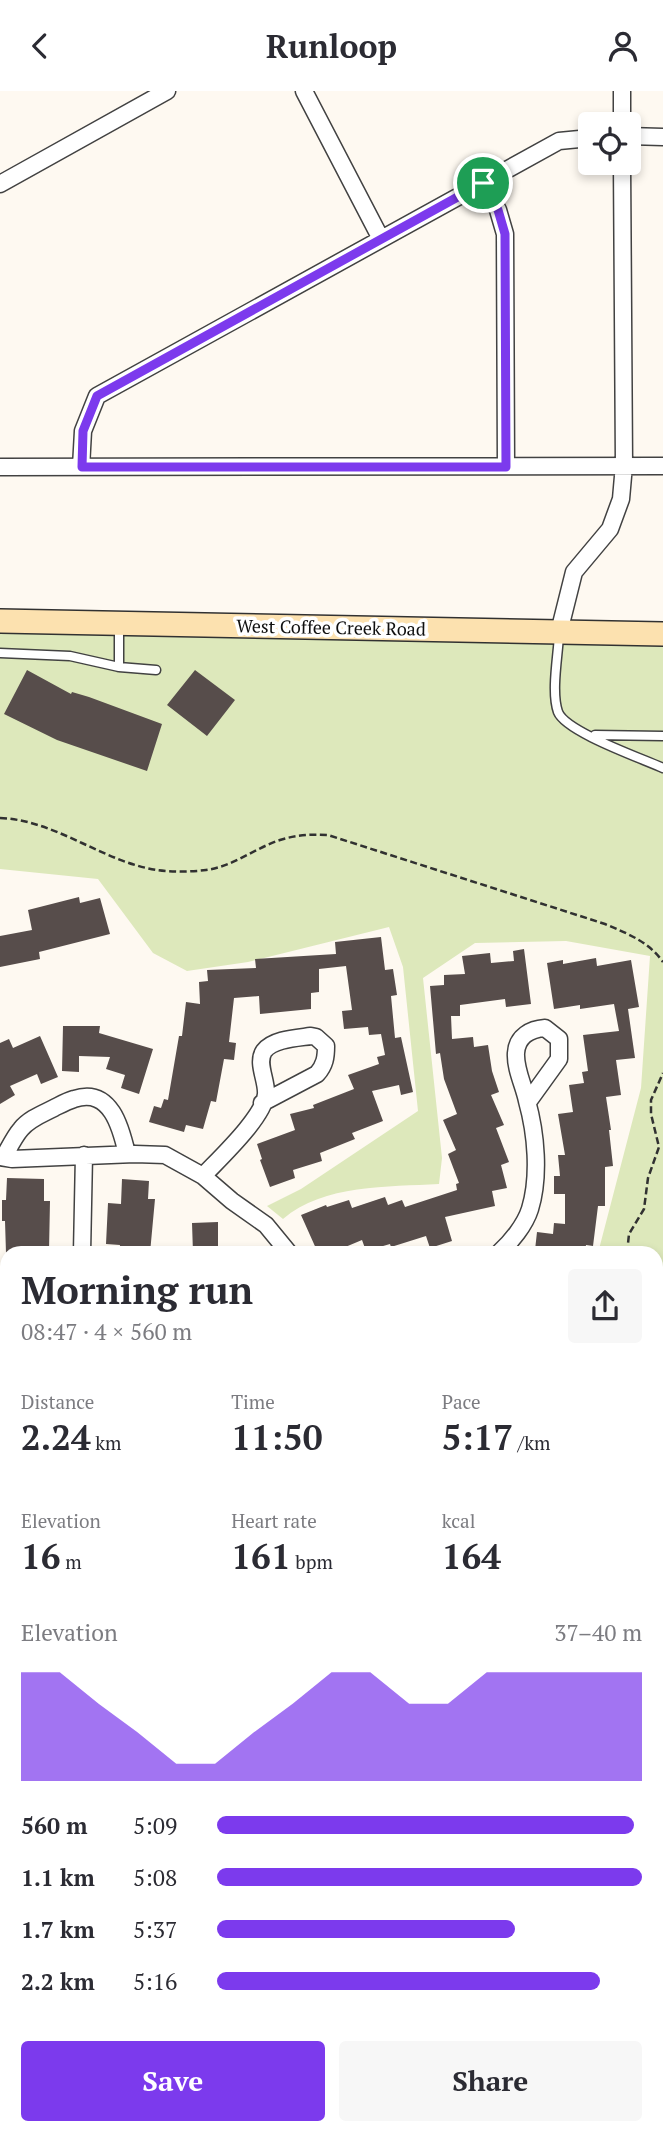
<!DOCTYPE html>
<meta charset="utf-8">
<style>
body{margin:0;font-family:"PT Serif",serif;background:#f7f7f7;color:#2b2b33;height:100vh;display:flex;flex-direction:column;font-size:26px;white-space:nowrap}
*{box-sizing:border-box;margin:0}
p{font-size:23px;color:#7c7c81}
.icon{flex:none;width:38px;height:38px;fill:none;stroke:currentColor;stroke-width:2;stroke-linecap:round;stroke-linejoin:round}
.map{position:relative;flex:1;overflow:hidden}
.side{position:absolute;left:0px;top:1155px;width:663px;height:889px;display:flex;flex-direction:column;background:#fff;border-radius:21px 21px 0 0;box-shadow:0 4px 10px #0003}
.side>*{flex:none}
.buttons{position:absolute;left:578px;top:21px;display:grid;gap:14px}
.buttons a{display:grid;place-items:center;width:63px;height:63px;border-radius:7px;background:#fff;box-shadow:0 4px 10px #0003;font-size:35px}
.pin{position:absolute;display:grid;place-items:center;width:60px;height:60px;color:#fff;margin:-30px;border:4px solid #fff;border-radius:50%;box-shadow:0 2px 7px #0007}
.round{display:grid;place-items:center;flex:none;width:74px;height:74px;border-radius:7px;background:#f7f7f7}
.summary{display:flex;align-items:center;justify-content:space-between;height:119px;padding:0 21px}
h1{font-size:38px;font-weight:700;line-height:52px}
.metrics{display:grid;grid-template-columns:repeat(3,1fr);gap:10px;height:119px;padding:7px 21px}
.metrics div{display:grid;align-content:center}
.metrics b{font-size:35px;font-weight:700}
.metrics small{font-size:19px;font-weight:400}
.metrics p{font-size:19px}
.chart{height:196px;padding:14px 21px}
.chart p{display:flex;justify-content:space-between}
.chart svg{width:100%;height:126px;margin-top:7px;fill:#7c3aed;opacity:.7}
.button{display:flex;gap:14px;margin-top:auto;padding:14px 21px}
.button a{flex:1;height:80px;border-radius:7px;background:#7c3aed;color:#fff;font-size:28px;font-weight:700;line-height:80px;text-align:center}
.button a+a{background:#f7f7f7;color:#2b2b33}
ul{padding:0 21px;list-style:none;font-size:23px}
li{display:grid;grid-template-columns:112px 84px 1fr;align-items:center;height:52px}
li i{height:18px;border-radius:9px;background:#7c3aed}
header{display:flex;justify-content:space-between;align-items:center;height:91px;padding:0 21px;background:#fff;font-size:32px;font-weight:700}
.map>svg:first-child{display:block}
.green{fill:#dde8bb}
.water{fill:#b7ecf4;stroke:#41b3c9;stroke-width:2}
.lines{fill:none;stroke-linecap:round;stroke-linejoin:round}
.stream{stroke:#41b3c9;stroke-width:4.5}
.building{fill:#574d4b}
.lane-casing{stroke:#424242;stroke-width:11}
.street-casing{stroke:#424242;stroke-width:19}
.secondary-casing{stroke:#313131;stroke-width:26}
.path{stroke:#313131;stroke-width:2.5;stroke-dasharray:7 3.5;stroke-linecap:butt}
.lane{stroke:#fff;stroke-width:8}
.street{stroke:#fff;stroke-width:16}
.secondary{stroke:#fce1af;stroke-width:23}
.route-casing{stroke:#fff;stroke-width:14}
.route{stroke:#7c3aed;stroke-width:9}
.labels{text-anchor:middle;stroke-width:7;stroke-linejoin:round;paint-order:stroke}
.street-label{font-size:18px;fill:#0f0f0f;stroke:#fff}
</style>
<header><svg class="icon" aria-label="back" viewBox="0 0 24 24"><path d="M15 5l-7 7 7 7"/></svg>Runloop<svg class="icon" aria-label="person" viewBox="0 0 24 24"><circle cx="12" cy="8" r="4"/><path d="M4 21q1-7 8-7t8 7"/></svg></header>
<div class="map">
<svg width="663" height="2044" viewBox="0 0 663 2044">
<rect width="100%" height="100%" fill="#fef9f1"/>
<path class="green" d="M 0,538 L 663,553 L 663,1361 L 656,1373 L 656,1162 L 598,1162 L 641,997 L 650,865 L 566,850 L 475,852 L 423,887 L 442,1067 L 439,1093 C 388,1096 324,1093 283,1128 L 267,1115 L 301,1098 L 418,1020 L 403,876 L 389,836 L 248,871 L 187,880 L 153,862 L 98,788 L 0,778 Z
M 0,1327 L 7,1329 L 7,1809 L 0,1809 Z
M 213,2037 L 244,2037 L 245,2044 L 213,2044 Z"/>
<path class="water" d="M 0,1563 C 10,1576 6,1592 0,1607 Z"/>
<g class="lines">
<path class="stream" d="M 656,1474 L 663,1467
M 0,1610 L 7,1611"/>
</g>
<path class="building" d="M 27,579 L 71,603 L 72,601 L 89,606 L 162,633 L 147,680 L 57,649 L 4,623 Z
M 195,579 L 235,609 L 207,645 L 167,614 Z
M 79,806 L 80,812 L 100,807 L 110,843 L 39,861 L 40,868 L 0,876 L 0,845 L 32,839 L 28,819 Z
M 381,846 L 385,879 L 393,878 L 397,904 L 391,905 L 395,947 L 401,946 L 413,1001 L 401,1004 L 399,994 L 372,1000 L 383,1030 L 352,1042 L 355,1048 L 320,1062 L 322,1070 L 293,1079 L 295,1087 L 270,1096 L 260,1069 L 262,1068 L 257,1053 L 295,1039 L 290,1023 L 314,1017 L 313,1014 L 354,998 L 348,984 L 379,973 L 377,966 L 385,964 L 381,943 L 369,944 L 368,936 L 344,938 L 342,920 L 352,919 L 346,875 L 319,878 L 319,901 L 311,902 L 311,918 L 260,923 L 259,905 L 234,907 L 229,951 L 236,952 L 234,969 L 224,968 L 216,1011 L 211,1010 L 203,1038 L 186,1034 L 184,1041 L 149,1031 L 154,1015 L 161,1017 L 164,1008 L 168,1009 L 179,945 L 182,945 L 186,911 L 200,913 L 199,891 L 208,890 L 207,879 L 256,877 L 255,868 L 336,863 L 335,851 Z
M 524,858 L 531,913 L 506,916 L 505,908 L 460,914 L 460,925 L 451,925 L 452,948 L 473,946 L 474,956 L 488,954 L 492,980 L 499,1001 L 491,1004 L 504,1034 L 496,1037 L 509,1071 L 501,1074 L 507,1097 L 492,1100 L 495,1115 L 445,1126 L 452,1150 L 430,1157 L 426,1145 L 391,1156 L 390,1153 L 366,1160 L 362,1149 L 331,1162 L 318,1162 L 301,1124 L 326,1114 L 327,1116 L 349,1109 L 352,1117 L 385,1106 L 388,1114 L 402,1109 L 405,1116 L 457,1099 L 456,1093 L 459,1092 L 448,1063 L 456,1059 L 443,1029 L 457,1023 L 444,988 L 440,962 L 436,963 L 430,895 L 444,894 L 444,884 L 465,883 L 462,865 L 490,862 L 491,872 L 514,870 L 513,860 Z
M 596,867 L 597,875 L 631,869 L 639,916 L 628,918 L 635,967 L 616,969 L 621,1004 L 606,1006 L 611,1039 L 609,1039 L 613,1075 L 605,1076 L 605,1115 L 598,1115 L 593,1155 L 586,1154 L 585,1162 L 535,1159 L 537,1141 L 553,1143 L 554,1132 L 565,1133 L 565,1103 L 554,1103 L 554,1085 L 560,1085 L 558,1064 L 565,1064 L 558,1023 L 573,1021 L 569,994 L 584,992 L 582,981 L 588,980 L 583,944 L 619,940 L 614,913 L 580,918 L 580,914 L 554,918 L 547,872 L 563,869 L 563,873 Z
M 63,935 L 100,935 L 99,942 L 153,958 L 139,1003 L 121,997 L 125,984 L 106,978 L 110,966 L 79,965 L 79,981 L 62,980 Z
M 40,945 L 58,986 L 41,993 L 37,983 L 10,995 L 15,1004 L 0,1013 L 0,952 L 9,948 L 13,957 Z
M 7,1087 L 44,1088 L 44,1110 L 50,1110 L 49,1160 L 37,1160 L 37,1162 L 6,1162 L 5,1130 L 2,1130 L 2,1109 L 6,1109 Z
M 122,1088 L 149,1090 L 148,1108 L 155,1108 L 150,1162 L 119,1162 L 120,1154 L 106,1153 L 108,1112 L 121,1113 Z
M 218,1131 L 218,1162 L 193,1162 L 192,1132 Z"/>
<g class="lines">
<g class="lane-casing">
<path id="lane" d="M 119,535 L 119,576
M 559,544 C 558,565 551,601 558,621 C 566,641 641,667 663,677
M 0,562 L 70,565 L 119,576 L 156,579
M 595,644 L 663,645"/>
</g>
<g class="street-casing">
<path id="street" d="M 304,0 L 381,148
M 622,0 L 622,33
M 628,45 L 663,46
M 483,92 L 498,119 L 505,143 L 506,375
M 0,93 L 167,0
M 0,376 L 663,375
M 81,376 L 83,340 L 97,305 L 559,50 L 590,47
M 559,541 L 574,481 L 610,438 L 621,408 L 624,374 L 622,72
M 0,1066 L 12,1068 L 135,1063 L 165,1064 L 203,1085 L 232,1110 L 266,1134 L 289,1162
M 4,1066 C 9,1057 14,1046 21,1038 C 29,1028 42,1023 54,1017 C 60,1014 67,1010 74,1008 C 111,996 121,1037 127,1063
M 203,1085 C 220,1067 264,1026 266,1003 C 267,989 256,972 264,960 C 273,948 297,947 311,945 L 316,946 L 326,955 C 326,966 325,974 317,983 L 262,1012
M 82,1162 L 84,1064
M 499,1162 C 511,1151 525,1134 530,1118 C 540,1085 536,1042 527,1010 C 524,995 515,978 516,962 C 517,945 531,938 545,937 L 559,948 L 559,968 L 528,1011
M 656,1726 L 663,1718
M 656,1822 L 663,1827
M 0,1953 L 7,1953
M 514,2037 L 514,2044"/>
</g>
<g class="secondary-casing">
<path id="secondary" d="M 0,530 L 663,543"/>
</g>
<path class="path" d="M 0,727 C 56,729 103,771 157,779 C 172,781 191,781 206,779 C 232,776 255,757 280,749 C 296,744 311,743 328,744 L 605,833 C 628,843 648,850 663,871
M 627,1162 L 629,1143 L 644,1118 L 648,1087 L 659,1056 L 651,1023 L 651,1009 L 663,982
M 0,1344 L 7,1346
M 0,1770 L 7,1773
M 232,2037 L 232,2044"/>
<use href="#lane" class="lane"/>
<use href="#street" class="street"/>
<use href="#secondary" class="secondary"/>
</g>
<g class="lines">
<g class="route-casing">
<path id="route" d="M 483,92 L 498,119 L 505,143 L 506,376 L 82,376 L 83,340 L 97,305 Z"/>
</g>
<use href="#route" class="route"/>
</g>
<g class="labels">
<g class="street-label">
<text transform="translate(331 537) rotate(1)" y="6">West Coffee Creek Road</text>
</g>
</g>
</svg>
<div class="buttons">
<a><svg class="icon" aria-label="locate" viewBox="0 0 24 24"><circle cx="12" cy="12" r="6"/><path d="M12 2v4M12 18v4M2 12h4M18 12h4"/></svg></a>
</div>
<div class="pin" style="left:483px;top:92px;background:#1e9e55"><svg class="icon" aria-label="arrive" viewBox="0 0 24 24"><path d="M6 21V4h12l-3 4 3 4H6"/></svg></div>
<section class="side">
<div class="summary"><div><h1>Morning run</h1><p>08:47 · 4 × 560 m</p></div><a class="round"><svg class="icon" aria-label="share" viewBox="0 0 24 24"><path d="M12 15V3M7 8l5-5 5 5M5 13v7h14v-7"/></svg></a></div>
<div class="metrics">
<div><p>Distance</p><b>2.24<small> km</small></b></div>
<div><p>Time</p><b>11:50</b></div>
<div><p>Pace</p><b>5:17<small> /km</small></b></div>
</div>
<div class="metrics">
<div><p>Elevation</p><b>16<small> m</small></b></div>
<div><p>Heart rate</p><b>161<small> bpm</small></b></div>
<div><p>kcal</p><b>164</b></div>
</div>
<div class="chart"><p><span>Elevation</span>37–40 m</p>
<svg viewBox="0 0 160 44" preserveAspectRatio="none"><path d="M0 44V6L10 6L20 17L30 27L40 38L50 38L60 27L70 17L80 6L90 6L100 17L110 17L120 6L130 6L140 6L150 6L160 6V44z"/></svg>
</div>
<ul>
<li><b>560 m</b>5:09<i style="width:98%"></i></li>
<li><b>1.1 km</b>5:08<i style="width:100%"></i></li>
<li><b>1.7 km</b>5:37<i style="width:70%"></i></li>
<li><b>2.2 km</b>5:16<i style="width:90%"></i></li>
</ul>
<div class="button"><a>Save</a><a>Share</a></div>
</section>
</div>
